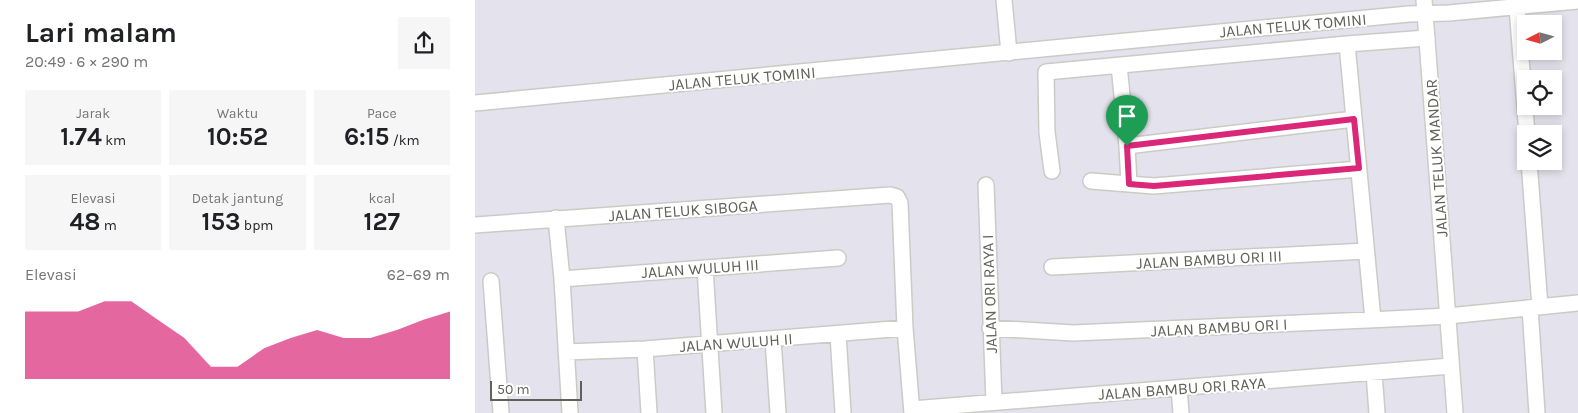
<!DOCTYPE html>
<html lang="id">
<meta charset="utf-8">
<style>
body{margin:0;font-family:Karla,sans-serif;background:#f6f6f6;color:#202124;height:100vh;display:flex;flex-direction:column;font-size:19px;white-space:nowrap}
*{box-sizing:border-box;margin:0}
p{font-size:16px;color:#757577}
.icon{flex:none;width:28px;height:28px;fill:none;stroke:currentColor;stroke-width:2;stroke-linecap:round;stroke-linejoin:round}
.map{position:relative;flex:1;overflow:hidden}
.sheet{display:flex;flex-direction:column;background:#fff;width:475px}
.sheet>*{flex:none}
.needle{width:32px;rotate:264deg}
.buttons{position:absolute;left:1042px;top:15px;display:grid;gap:10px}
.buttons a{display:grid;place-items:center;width:45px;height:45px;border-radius:0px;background:#fff;box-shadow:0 2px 8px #0003;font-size:25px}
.scale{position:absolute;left:15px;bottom:12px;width:92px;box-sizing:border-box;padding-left:5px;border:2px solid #61615a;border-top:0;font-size:14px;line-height:18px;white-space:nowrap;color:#61615a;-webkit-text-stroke:4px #fff;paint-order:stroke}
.pin{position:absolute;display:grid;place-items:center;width:42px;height:42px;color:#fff;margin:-51px -21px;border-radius:50% 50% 50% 0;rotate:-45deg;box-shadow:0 0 5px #0007}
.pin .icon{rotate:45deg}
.round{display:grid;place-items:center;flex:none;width:52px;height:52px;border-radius:0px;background:#f6f6f6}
.summary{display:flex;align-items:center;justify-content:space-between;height:85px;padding:0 25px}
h1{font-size:28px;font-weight:700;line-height:38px}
.metrics{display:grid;grid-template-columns:repeat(3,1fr);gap:8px;height:85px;padding:5px 25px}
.metrics div{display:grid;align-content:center;border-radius:0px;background:#f6f6f6;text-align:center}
.metrics b{font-size:25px;font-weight:700}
.metrics small{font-size:14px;font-weight:400}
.metrics p{font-size:14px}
.chart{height:140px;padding:10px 25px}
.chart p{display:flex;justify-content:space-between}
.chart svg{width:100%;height:90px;margin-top:5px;fill:#db2777;opacity:.7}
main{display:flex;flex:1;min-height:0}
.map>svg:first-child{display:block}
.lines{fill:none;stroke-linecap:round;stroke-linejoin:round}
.street-casing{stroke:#cbcbc5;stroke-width:18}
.secondary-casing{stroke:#cdcdc5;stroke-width:18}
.street{stroke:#fff;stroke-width:15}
.secondary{stroke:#fff;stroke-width:15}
.route-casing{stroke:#fff;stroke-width:10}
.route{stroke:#db2777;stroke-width:6}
.labels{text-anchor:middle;stroke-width:4;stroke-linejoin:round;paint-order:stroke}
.street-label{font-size:16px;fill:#61615a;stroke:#fff}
</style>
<main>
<section class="sheet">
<div class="summary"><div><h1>Lari malam</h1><p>20:49 · 6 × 290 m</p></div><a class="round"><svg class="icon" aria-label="share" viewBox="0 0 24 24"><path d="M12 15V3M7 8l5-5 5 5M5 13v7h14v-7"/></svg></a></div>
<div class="metrics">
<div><p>Jarak</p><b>1.74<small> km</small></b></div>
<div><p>Waktu</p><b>10:52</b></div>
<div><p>Pace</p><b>6:15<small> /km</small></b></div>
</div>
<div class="metrics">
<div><p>Elevasi</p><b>48<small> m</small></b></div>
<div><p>Detak jantung</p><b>153<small> bpm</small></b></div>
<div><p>kcal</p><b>127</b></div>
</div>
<div class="chart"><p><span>Elevasi</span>62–69 m</p>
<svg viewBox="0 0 160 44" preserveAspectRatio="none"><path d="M0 44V11L10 11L20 11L30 6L40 6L50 15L60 24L70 38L80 38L90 29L100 24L110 20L120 24L130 24L140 20L150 15L160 11V44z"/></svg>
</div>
</section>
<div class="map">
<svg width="1103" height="413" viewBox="0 0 1103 413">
<rect width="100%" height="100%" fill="#e4e2ec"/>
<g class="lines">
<g class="street-casing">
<path id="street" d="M 529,0 L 534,53
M 1042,7 L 1052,134
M 872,44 L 898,320
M 644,65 L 652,146 L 654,184
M 0,103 L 934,14 L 974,13 L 1103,1
M 652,146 L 879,119
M 1054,161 L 1065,307
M 577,171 L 572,132 L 571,72 L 872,44 L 952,38
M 616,181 L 679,186 L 884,169
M 511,185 L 519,402
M 81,218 L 87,279 L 95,413
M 0,225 L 415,195 L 422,197 L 425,203 L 430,328 L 437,413
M 577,267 L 891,251
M 230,268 L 239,413
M 87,279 L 363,258
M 16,281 L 26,413
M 1055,308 L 1062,413
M 515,328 L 598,333 L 666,330 L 915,319 L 973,316 L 1103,303
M 363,334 L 368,413
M 298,339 L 303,413
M 170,349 L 174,413
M 91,352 L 170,349 L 430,328
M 899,373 L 902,413
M 704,388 L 706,413
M 437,409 L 976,366"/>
</g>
<g class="secondary-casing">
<path id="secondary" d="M 949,0 L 980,413"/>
</g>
<use href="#street" class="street"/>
<use href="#secondary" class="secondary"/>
</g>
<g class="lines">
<g class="route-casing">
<path id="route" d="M 879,119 L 884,168 L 679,186 L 654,184 L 652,146 Z"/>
</g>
<use href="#route" class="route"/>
</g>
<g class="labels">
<g class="street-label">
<text transform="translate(818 25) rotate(-5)" y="6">JALAN TELUK TOMINI</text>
<text transform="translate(267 78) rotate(-5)" y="6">JALAN TELUK TOMINI</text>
<text transform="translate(961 158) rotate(-94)" y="6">JALAN TELUK MANDAR</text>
<text transform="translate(208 210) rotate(-4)" y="6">JALAN TELUK SIBOGA</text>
<text transform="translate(734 259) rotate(-3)" y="6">JALAN BAMBU ORI III</text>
<text transform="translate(225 268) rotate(-4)" y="6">JALAN WULUH III</text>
<text transform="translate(514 294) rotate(-92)" y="6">JALAN ORI RAYA I</text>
<text transform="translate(744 327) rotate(-3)" y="6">JALAN BAMBU ORI I</text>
<text transform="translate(261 342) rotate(-4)" y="6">JALAN WULUH II</text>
<text transform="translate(707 388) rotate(-4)" y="6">JALAN BAMBU ORI RAYA</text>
</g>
</g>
</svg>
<div class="buttons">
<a><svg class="needle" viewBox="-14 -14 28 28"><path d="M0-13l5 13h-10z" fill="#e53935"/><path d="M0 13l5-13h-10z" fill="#757577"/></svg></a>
<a><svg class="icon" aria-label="locate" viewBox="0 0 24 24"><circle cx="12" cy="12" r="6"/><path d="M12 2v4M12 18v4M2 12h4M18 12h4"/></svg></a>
<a><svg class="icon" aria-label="layers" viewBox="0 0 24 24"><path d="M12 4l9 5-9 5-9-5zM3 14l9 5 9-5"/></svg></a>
</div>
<div class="scale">50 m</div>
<div class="pin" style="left:652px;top:146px;background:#1e9e55"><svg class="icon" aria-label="arrive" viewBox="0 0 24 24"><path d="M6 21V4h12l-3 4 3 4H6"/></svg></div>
</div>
</main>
